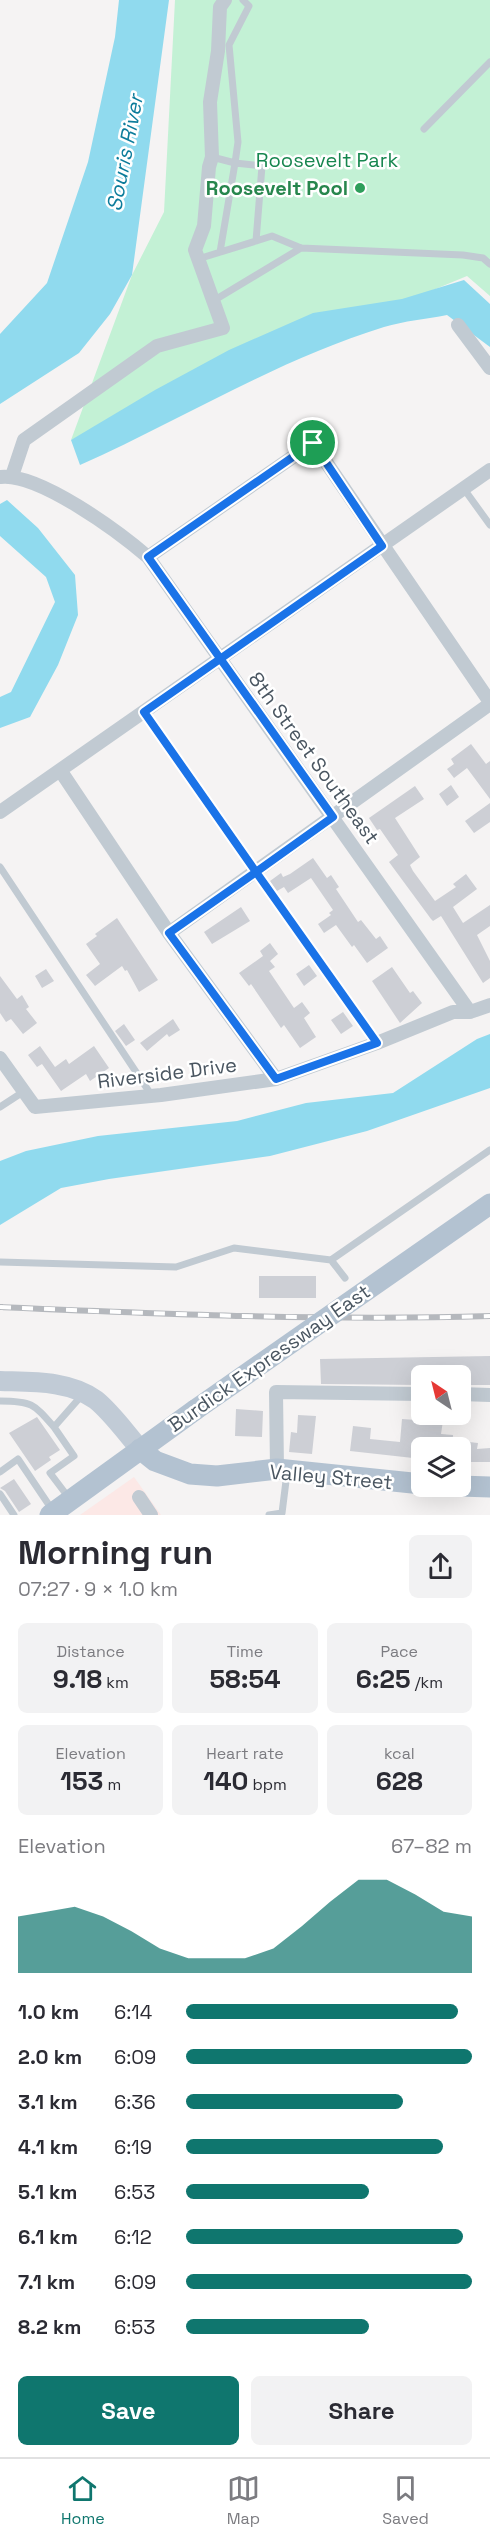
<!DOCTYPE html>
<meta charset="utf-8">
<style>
body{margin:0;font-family:"Space Grotesk",sans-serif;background:#f2f2f3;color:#2b2b33;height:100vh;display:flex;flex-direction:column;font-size:22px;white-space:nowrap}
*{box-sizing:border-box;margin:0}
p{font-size:20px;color:#7c7c81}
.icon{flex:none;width:33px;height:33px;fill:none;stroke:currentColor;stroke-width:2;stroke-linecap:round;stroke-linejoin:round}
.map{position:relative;height:1515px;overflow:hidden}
.side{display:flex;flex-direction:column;background:#fff;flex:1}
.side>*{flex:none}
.needle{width:39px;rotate:325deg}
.controls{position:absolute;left:411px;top:1365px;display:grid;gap:12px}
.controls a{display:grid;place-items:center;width:60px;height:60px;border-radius:9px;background:#fff;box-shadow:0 6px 24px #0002;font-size:30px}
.pin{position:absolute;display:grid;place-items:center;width:51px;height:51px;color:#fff;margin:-26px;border:3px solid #fff;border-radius:50%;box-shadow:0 2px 6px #0007}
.round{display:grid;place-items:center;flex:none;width:63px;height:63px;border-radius:9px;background:#f2f2f3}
.summary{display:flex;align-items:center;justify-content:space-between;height:102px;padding:0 18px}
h1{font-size:33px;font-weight:700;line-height:45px}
.metrics{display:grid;grid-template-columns:repeat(3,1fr);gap:9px;height:102px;padding:6px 18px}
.metrics div{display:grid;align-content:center;border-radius:9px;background:#f2f2f3;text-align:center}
.metrics b{font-size:26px;font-weight:700}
.metrics small{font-size:16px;font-weight:400}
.metrics p{font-size:16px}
.chart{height:168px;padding:12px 18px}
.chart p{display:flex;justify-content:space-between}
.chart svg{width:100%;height:108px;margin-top:6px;fill:#0f766e;opacity:.7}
.button{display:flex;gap:12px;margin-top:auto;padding:12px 18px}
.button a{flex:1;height:69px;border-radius:9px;background:#0f766e;color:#fff;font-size:24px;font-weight:700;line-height:69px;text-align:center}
.button a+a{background:#f2f2f3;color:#2b2b33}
ul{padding:0 18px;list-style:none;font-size:20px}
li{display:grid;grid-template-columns:96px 72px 1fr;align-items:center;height:45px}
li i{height:15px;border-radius:8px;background:#0f766e}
.menu{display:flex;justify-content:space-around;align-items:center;height:84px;border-top:2px solid #e1e1e2;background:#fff;font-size:16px;color:#7c7c81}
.menu a{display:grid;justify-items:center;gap:3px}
.menu .current{color:#0f766e}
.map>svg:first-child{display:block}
.medical{fill:#fce8e6}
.green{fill:#c3f1d5}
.water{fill:#90daee}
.building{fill:#cdcfd5}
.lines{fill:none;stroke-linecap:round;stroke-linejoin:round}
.lane{stroke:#c1cad2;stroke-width:7}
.street{stroke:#c1cad2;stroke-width:14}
.secondary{stroke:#c1cbd6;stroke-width:20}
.primary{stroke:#b3c2d1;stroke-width:21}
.rail-casing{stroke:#b5b8bd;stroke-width:6}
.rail{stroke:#fff;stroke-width:4;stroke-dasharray:11;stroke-linecap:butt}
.primary-bridge{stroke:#b3c2d1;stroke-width:21}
.route-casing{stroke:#fff;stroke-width:12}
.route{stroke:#1a73e8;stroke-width:8}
.leisure-dot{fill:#2e9e5b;stroke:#fff;stroke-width:2}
.labels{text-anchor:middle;stroke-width:5;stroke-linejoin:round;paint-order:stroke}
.park-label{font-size:20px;fill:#17864f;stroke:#fff}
.leisure-label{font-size:20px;font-weight:bold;fill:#27864d;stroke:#fff;text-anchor:end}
.street-label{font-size:20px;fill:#4a5661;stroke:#fff}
.water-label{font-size:21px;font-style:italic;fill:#0c7c9b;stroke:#fff}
</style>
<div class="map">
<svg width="490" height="1515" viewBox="0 0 490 1515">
<rect width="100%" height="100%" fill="#f5f3f3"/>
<path class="medical" d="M 134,1477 L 161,1515 L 80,1515 Z"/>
<path class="green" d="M 175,0 L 490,0 L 490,296 L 467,276 L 71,440 L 132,275 L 164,212 Z"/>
<path class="water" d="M 119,0 L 169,0 L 132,275 L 110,314 L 79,353 L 0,404 L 0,334 L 47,283 L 88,162 L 115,37 Z
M 464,280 L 490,304 L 490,347 L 447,315 C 427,319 404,321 384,327 C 277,360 181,420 80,465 L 71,440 L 155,390 L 229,350 L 313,313 L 402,299 Z
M 7,500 L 38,528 L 75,575 L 78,615 L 58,665 L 30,717 L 0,728 L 0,697 L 11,692 L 55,602 L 46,577 L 0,536 L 0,504 Z
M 490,1034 L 490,1088 L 367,1131 L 270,1156 L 109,1179 L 61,1188 L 0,1225 L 0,1161 L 26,1151 L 98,1136 L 237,1121 L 306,1103 L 393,1093 L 477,1039 Z"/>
<path class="building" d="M 471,744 L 486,764 L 490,761 L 490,799 L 467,768 L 454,778 L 447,769 L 454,764 L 451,759 Z
M 451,785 L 459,797 L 447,806 L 439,794 Z
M 415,786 L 424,799 L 395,818 L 420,857 L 410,865 L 413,871 L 435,901 L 456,887 L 453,884 L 466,874 L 477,889 L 453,907 L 463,923 L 490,905 L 490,926 L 477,935 L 490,961 L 490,978 L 483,983 L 441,916 L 433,921 L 431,919 L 389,862 L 398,855 L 380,829 L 377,830 L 369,818 Z
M 490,803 L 490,822 L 474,833 L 465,821 Z
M 313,858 L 327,878 L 331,875 L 339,887 L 336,889 L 358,922 L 361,920 L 376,939 L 380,936 L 388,948 L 367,963 L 354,945 L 352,947 L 336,925 L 324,933 L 318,924 L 331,915 L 329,913 L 333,910 L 311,878 L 288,893 L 284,887 L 277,891 L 270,881 L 281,873 L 283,877 L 290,874 Z
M 241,907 L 250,921 L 212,944 L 204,932 Z
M 117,918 L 158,980 L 139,992 L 127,970 L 125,971 L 122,966 L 95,986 L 86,975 L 100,964 L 86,944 L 97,936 L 95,934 Z
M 270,943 L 278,954 L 270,961 L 275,967 L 269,971 L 294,1008 L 302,1002 L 310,1013 L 304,1018 L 316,1037 L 300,1048 L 284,1025 L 281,1028 L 251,984 L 249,986 L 239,973 L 263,956 L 260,951 Z
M 309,965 L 317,976 L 304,986 L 296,974 Z
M 392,967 L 410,993 L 413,991 L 422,1003 L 400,1023 L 372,981 Z
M 46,969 L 54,981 L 42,988 L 35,976 Z
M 0,976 L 17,999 L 22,995 L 29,1007 L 26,1009 L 37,1023 L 23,1034 L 11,1019 L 6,1022 L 0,1013 Z
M 343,1012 L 353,1026 L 341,1034 L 331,1020 Z
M 173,1019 L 180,1030 L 169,1037 L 167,1034 L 147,1051 L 140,1043 Z
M 124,1024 L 135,1040 L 126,1046 L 115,1031 Z
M 40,1046 L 55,1067 L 66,1059 L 69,1064 L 94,1046 L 109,1068 L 90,1081 L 86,1074 L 61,1091 L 42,1064 L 37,1067 L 28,1055 Z
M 259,1276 L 316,1276 L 316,1298 L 259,1298 Z
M 490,1356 L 490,1385 L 460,1385 L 460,1376 L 422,1376 L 422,1385 L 321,1384 L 320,1359 Z
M 236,1409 L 263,1411 L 262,1437 L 235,1436 Z
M 431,1414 L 444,1414 L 441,1434 L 453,1435 L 452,1448 L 422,1448 L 422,1459 L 350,1451 L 353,1426 L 371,1428 L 370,1439 L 400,1442 L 402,1419 L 431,1421 Z
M 298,1415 L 316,1416 L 312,1454 L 289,1452 L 291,1432 L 297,1433 Z
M 37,1417 L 60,1450 L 49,1457 L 51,1460 L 35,1471 L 9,1433 Z
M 460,1441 L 478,1443 L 477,1449 L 490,1448 L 490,1462 L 460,1462 Z
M 14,1479 L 31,1504 L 19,1512 L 5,1491 L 0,1488 Z"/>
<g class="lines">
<path class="lane" d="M 424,129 L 490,62
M 212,157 L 235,163 L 238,142 L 229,45 L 249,6 L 243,0
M 220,252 L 235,163 L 262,166 L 256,241
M 198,259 L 272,236 L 301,248 L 463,255 L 483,258 L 490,264
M 213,301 L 301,248
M 464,489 L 490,525
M 144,712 L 377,1043
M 0,867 L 152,1096
M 0,1107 L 23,1092
M 331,1260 L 490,1150
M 0,1262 L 176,1267 L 234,1248 L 331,1260 L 345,1278
M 0,1401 C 32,1401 34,1404 54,1427
M 0,1472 L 18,1459 L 53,1511
M 0,1494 L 14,1515
M 69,1498 L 50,1473 L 74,1456 L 54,1427 L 83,1394
M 269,1515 L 282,1513 L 287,1473"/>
<path class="street" d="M 458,325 L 490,368
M 12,476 L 24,440 L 157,346 L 223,328 L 195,250 L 204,226 L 209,167 L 212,157 L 210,102 L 218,51 L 220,7 L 225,0
M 0,477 C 38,472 119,532 148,557 L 470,1012
M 148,557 L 313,443 L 490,702
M 60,770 L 169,933 L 276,1079
M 0,812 L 490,470
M 169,933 L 490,704
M 0,1058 L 35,1107 L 161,1095 L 276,1079 L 377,1043 L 453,1012 L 470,1012 L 490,1005
M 460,1394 L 490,1395
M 277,1469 L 276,1392 L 422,1394
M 139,1497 L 151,1515"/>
<path class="secondary" d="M 0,1381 C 31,1382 69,1380 96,1400 C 112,1413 126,1433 140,1449"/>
<path class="primary" d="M 140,1449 L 155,1461 L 190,1474 L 217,1476 L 277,1469 L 422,1484
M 460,1486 L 490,1487
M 50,1515 L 195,1410"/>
<g class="rail-casing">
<path id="rail" d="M 0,1307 C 164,1314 326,1321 490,1316"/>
</g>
<use href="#rail" class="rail"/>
<path class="primary-bridge" d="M 195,1410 L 490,1204"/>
</g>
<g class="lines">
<g class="route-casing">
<path id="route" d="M 313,443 L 382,546 L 144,712 L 256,872 L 169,933 L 276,1079 L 377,1043 L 256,872 L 333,817 L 148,557 L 313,443"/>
</g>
<use href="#route" class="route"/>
</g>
<circle class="leisure-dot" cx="360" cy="188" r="6"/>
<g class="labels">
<g class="park-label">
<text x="327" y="167">Roosevelt Park</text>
</g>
<g class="leisure-label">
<text x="348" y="195">Roosevelt Pool</text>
</g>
<g class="street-label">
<text transform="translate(314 758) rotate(54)" y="7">8th Street Southeast</text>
<text transform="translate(167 1073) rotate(-7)" y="7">Riverside Drive</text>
<text transform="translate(269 1358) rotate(-35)" y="7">Burdick Expressway East</text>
<text transform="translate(331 1477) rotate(5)" y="7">Valley Street</text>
</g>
<g class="water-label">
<text transform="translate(125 153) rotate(-79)" y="7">Souris River</text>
</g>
</g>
</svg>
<div class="controls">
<a><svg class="needle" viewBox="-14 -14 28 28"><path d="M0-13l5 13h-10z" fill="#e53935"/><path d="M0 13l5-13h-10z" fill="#7c7c81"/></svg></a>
<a><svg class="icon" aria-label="layers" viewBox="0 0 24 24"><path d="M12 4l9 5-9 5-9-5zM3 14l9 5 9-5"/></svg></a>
</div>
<div class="pin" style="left:313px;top:443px;background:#1e9e55"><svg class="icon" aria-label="arrive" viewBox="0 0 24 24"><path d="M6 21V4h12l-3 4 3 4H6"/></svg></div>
</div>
<section class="side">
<div class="summary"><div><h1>Morning run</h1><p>07:27 · 9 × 1.0 km</p></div><a class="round"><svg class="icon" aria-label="share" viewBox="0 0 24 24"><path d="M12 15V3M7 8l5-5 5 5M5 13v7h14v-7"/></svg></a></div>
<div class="metrics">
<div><p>Distance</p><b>9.18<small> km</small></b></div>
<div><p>Time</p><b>58:54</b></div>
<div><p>Pace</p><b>6:25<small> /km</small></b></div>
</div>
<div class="metrics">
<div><p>Elevation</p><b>153<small> m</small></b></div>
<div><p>Heart rate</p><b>140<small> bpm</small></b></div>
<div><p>kcal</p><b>628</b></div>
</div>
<div class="chart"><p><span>Elevation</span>67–82 m</p>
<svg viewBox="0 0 160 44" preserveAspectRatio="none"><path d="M0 44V21L10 19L20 17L30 21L40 27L50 34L60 38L70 38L80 38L90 34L100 25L110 15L120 6L130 6L140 12L150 19L160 21V44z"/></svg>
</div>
<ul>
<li><b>1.0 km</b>6:14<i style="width:95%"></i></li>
<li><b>2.0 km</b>6:09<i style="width:100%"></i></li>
<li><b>3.1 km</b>6:36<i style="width:76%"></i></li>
<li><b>4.1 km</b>6:19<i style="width:90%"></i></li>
<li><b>5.1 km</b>6:53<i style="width:64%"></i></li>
<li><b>6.1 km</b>6:12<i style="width:97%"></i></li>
<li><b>7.1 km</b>6:09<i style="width:100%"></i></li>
<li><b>8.2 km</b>6:53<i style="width:64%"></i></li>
</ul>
<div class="button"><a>Save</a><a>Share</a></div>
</section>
<nav class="menu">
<a class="current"><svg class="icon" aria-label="home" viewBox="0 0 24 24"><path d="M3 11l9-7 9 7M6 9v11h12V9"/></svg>Home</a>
<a><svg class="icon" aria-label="map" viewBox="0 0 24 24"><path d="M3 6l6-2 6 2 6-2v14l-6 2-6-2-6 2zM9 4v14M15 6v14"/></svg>Map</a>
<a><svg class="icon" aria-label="saved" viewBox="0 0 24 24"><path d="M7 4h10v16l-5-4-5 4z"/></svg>Saved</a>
</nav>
